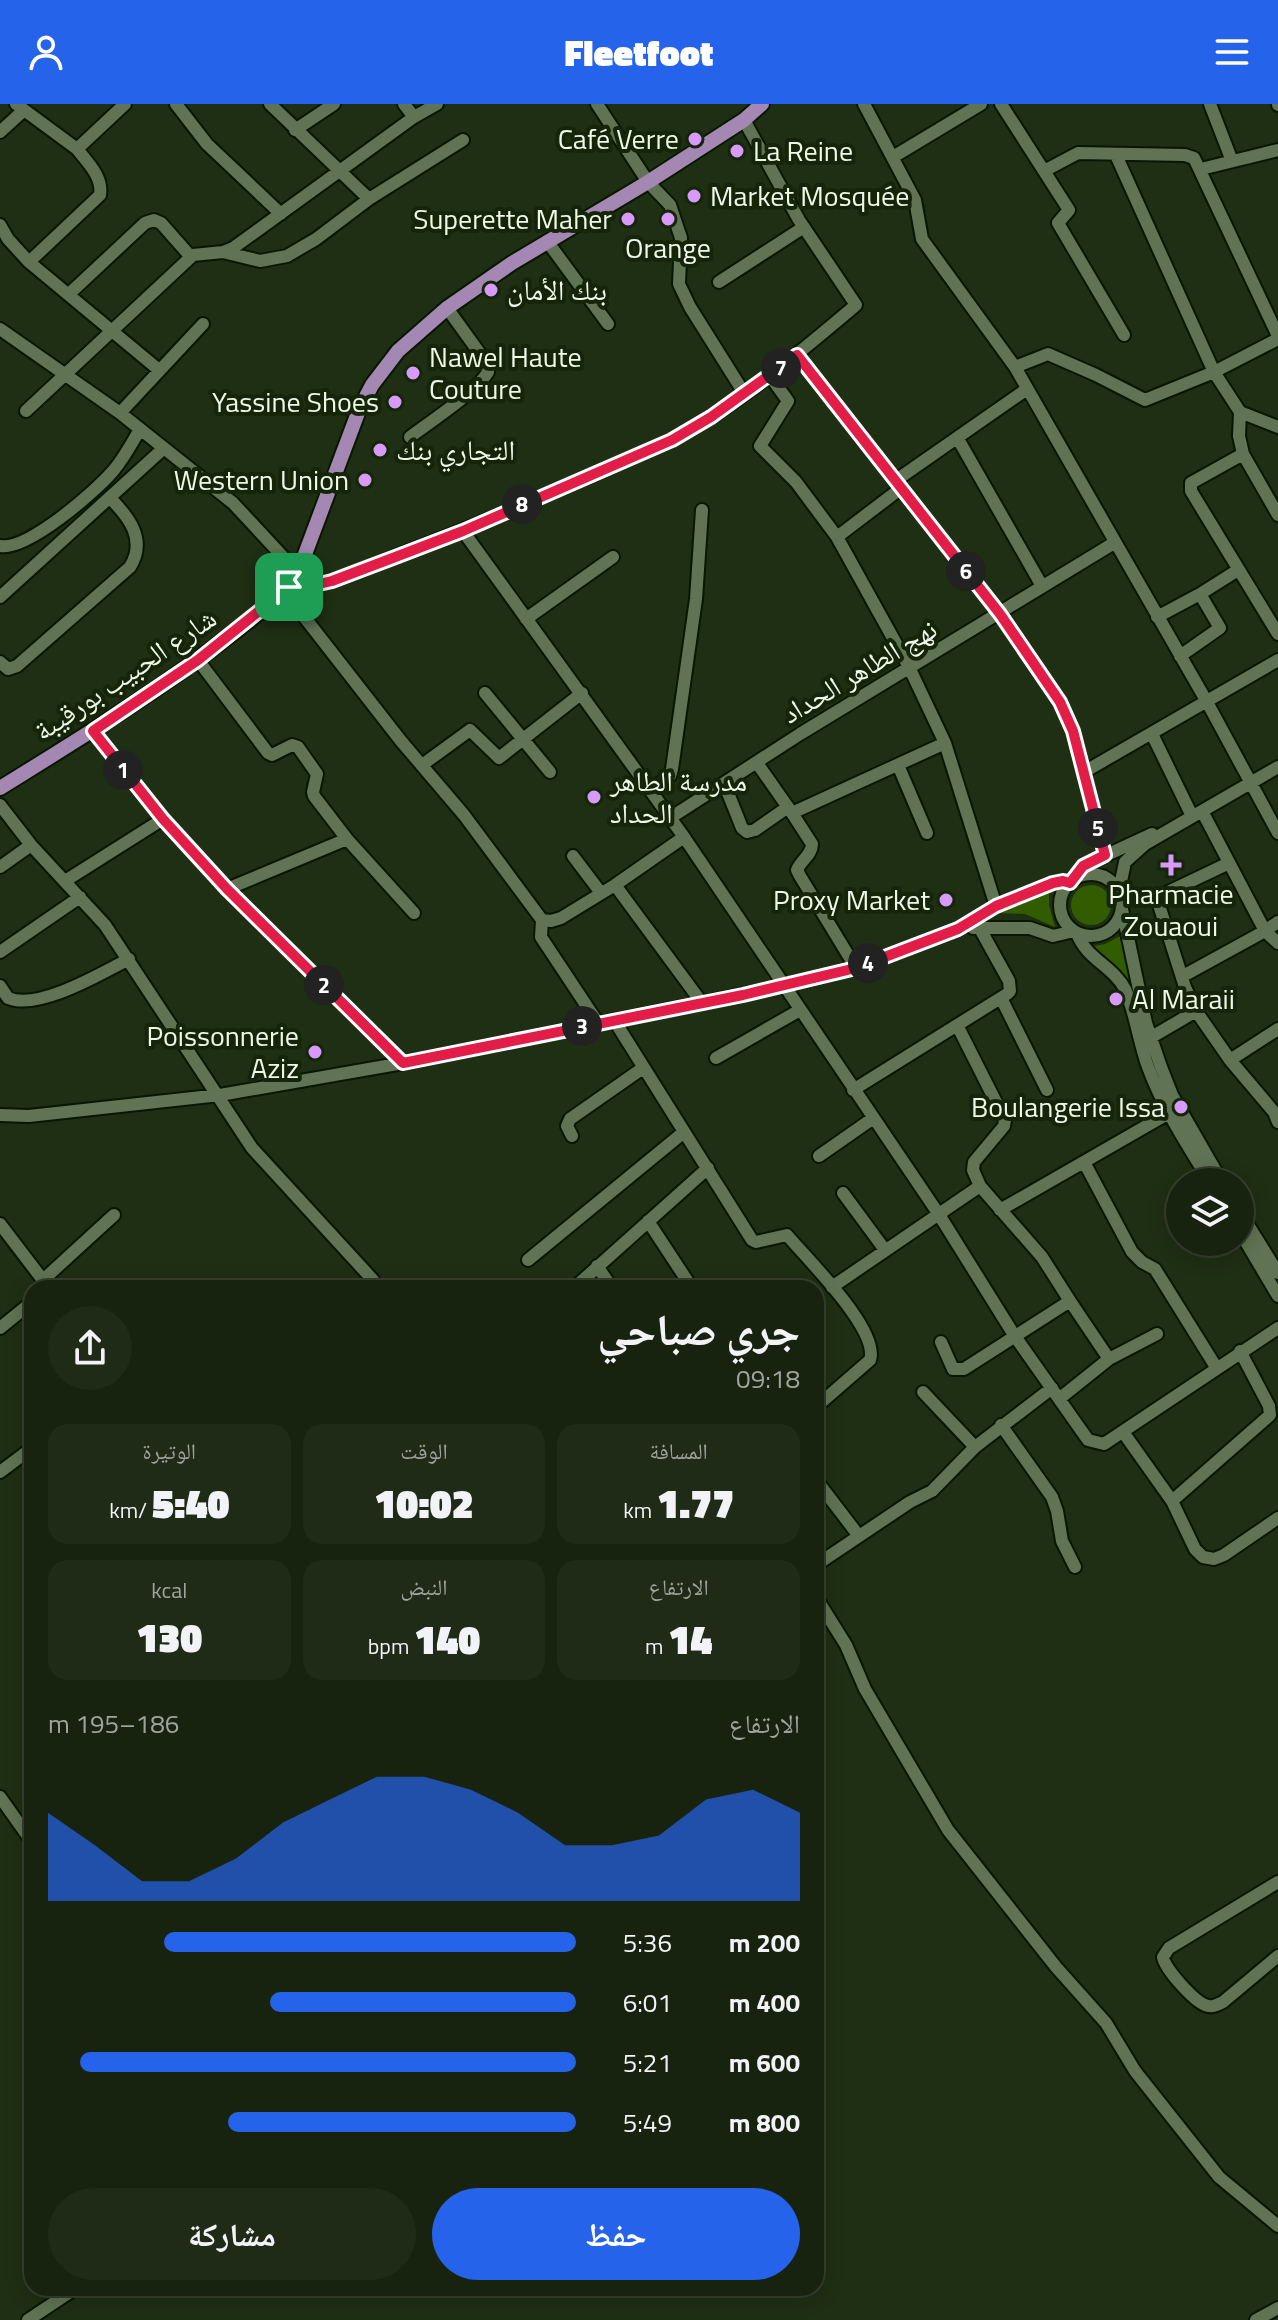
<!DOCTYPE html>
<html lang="ar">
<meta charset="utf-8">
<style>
body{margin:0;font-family:"Titillium Web","Noto Naskh Arabic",sans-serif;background:#202b17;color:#f1f3f6;direction:rtl;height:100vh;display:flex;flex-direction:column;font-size:30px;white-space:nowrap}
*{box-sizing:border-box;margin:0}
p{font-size:26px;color:#9ea49e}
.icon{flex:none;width:44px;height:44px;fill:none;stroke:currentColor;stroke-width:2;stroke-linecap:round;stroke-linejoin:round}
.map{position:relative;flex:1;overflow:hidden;direction:ltr}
.side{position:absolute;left:24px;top:1176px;width:800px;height:1016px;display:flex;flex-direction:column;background:#17230e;border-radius:24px;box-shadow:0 4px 20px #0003,0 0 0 2px #36402e;direction:rtl}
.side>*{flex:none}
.controls{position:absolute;left:1166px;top:1064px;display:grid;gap:16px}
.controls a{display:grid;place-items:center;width:88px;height:88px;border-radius:50%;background:#17230e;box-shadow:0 4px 20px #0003,0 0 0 2px #36402e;font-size:40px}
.pin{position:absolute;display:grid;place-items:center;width:68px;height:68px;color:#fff;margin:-34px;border-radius:16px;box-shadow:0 4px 12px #0006}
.km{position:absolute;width:40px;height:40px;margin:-20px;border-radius:50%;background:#222;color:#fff;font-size:22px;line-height:40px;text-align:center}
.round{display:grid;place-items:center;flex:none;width:84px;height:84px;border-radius:42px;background:#202b17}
.head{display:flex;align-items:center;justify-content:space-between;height:136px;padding:0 24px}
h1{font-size:44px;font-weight:800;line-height:60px}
.stats{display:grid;grid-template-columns:repeat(3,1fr);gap:12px;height:136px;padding:8px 24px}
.stats div{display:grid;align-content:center;border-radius:20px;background:#202b17;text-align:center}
.stats b{font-size:40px;font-weight:800}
.stats small{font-size:22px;font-weight:400}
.stats p{font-size:22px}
.chart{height:224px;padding:16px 24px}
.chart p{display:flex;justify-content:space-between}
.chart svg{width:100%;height:144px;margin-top:8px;fill:#2563eb;opacity:.7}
.button{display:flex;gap:16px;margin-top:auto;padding:16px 24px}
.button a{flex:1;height:92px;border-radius:48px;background:#2563eb;color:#fff;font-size:32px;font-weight:800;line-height:92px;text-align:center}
.button a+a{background:#202b17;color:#f1f3f6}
ul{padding:0 24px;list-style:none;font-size:26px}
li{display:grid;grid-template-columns:128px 96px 1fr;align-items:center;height:60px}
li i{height:20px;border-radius:10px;background:#2563eb}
header{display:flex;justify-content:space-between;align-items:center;height:104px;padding:0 24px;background:#2563eb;color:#fff;font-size:36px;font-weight:800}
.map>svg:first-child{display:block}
.green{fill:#315d00}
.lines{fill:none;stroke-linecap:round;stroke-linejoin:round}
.minor-casing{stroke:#081700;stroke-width:16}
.major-casing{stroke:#081700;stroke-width:18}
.minor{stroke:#607354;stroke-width:12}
.major{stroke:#a487b2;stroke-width:14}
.route-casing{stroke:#fff;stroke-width:16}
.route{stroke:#e11d48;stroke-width:10}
.poi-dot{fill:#d89af8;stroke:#152509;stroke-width:3}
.labels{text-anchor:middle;stroke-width:8;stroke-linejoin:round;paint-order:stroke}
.poi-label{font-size:28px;fill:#eef9e8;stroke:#152509;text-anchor:end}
.street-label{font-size:28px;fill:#eef9e8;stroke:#152509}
</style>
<header><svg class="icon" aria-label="menu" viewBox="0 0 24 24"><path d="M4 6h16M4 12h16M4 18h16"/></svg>Fleetfoot<svg class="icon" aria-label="person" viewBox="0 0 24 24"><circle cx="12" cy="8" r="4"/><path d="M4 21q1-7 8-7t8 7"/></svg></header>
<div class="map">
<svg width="1278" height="2216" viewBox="0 0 1278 2216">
<rect width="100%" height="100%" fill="#1f2f13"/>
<path class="green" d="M1071 801a20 20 0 1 1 40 0a20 20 0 1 1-40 0Z
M 1049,787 L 1049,801 L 1055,823 L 1025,810 L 999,809 Z
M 1122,831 L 1131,880 L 1117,865 L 1089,843 L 1105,840 Z"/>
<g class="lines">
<g class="minor-casing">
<path id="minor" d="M 16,0 L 77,45 L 125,0
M 176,0 L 207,40 L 281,110
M 270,0 L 369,95
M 404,0 L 414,13
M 597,0 L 648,78 L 670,101 L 681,134 L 679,180 L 690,203 L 744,289
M 864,0 L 915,96 L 922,135 L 1015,263 L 1207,598 L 1278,729
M 1001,0 L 1069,106 L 1058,119 L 1124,231
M 1210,0 L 1232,57
M 1278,0 L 1278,1
M 295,26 L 334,0
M 0,28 L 24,6
M 1116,51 L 1214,268 L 1240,308 L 1239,332 L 1243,350 L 1278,411
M 893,53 L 981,0
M 1201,65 L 1278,46
M 1044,67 L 1078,49 L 1185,51 L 1194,54 L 1278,232
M 0,121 L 8,135 L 29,158 L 159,266
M 547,137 L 608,220
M 223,148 L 260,157 L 287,152 L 316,135 L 369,95 L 463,36
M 29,158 L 100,91 C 103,73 88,59 77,45
M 719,178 L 804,123
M 69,190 L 145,119 L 154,116 L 161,119 L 191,153
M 0,225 L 120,309 L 233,399 L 298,469
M 797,251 L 1000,510 L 1060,598 L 1073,627 L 1105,751
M 1015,263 L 1048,250 L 1096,271 L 1145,296 L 1214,268 L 1278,235
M 770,272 L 788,297 L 760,342 L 796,378 L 837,433 L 909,563 L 945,639 L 996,802
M 26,307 L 193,151 L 223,148 L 233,144 L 414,13 L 437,0
M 1240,308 L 1278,323
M 120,309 L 203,220
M 410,333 C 431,317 476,288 488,268 L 486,258 L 447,204
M 958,335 L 1042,482
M 1243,350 L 1191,379 L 1191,387 L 1278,530
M 895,377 L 1027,285
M 463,427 L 684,733 L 938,1109 L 1014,1231 L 1088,1336 L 1104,1340 L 1278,1224
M 837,433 L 900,385
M 0,442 C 27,447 95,388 113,367 C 124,354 132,339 140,325
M 289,483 C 330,483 368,463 406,448 C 496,414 584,375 672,336 C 739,300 798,250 856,201 L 799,116 L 744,16
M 284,487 L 401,637 L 464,711 L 542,816 L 551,817 L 561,814 L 615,781 L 684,733
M 0,493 L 164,344
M 1157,513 L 1200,490
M 526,515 L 613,453
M 1180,552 L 1220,524 L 1200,490 L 1238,466
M 198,556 L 268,649 L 272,651 L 292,641 L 298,643 L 317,670 L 313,688 L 314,692 L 347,735 L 414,809
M 0,558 L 8,565 L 17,562 L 130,463 C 147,436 129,413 110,394
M 485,589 L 550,668
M 93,627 L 163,715 L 227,785 L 403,959
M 1152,630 L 1192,712
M 757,659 L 792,709 L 945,639
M 422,661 L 470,626 L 499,654 L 582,589
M 898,661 L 927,729
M 1084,668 L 1278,556
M 724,679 L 742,724 L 747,728 L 755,726 L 788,703
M 651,686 L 670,672 L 672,665 L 696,495 L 702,406
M 0,701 L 31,741 L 105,821 L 252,1044 L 373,1176
M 792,709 L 812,740 C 812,751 801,756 797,766 L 800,772 L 856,864
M 670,714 L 800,630 L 1114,439
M 573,752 L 601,789
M 0,763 L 31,741
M1060 801a31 31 0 1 1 62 0a31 31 0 1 1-62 0Z
M 1075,775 L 1083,762 L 1152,730
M 65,777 L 163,715
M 615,781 L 702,899
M 227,785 L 347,735
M 1119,787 L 1125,758 L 1145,740 L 1278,663
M 1122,805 L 1146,919 L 1161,963 L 1172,991 L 1222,1078
M 542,816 L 541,833 L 598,919
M 1278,818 L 1265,827 L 1278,839
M 973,824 L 1030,824 L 1053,832 L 1074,827
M 1077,829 C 1086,855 1113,862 1125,885 C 1135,907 1139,939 1148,963 C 1163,1004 1187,1040 1210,1078
M 0,848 L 80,793
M 1183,872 L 1265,827 L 1202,707
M 0,882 L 8,894 C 38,907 102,869 129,855
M 1001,894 L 1047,986
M 1196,907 L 1185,883 L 1159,801 L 1162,791 L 1229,759
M 614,916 L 752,1136 L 756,1138 L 787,1131 C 807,1155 880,1226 870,1256 L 816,1303
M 1150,934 L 1196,907 L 1230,956 L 1274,1008 L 1278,1018
M 716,954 L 800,906
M 1230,956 L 1278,925
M 853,986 L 1007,890 L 1010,887 L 1009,877 L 979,823
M 0,1011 L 29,1012 L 220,991 L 403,959 L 784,882 L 856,864 L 958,825 L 996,802 L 1053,779 L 1063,777 L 1070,779
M 572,1032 L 567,1022 L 570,1015 L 643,964
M 819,1052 L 872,1015
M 1084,1058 L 1132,1148 L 1142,1158 L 1155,1165 L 1216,1263
M 843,1089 L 885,1146
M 1000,1106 L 1169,1009
M 1240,1108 L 1278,1169
M 648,1117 L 692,1184
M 0,1120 L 49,1184
M 1240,1128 L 1278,1192
M 528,1156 L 684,1028
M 597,1162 L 612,1184
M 43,1176 L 114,1111
M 832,1183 L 980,1082
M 574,1184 L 708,1064
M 1070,1197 L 1109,1255 L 1157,1230
M 0,1224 L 32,1198
M 941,1238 L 953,1265 L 964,1265 L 1070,1197 L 1042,1153 L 980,1082 L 973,1066 L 974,1058 L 1004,1022 L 1005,1016 L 957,921
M 923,1288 L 975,1343
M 1059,1295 L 1109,1255
M 1001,1321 L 1052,1393 L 1057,1407 L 1062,1437 L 1075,1463
M 1123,1328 L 1172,1397 L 1195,1445 L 1203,1453 L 1214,1455 L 1224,1451 L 1278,1414
M 0,1368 L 32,1344
M 816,1376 L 859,1432
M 1172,1397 L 1270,1311 L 1269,1302 L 1240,1247
M 816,1461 L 910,1398 L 932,1387 L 975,1343 L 1052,1284
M 816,1493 L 846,1541 L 865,1585 L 948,1726 L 1056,1863 L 1106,1919 L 1135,1967 L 1219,2073 L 1278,2122
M 0,1693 L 32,1738
M 1278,1778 L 1169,1844 L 1163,1853 C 1165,1865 1193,1896 1205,1901 C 1212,1904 1217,1901 1223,1898 L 1278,1852
M 28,2216 L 76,2184
M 1256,2216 L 1278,2204"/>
</g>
<g class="major-casing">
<path id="major" d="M 0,684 C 100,622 201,561 289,483 L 298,469 L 359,306 L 372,281 L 398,247 L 447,204 L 512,159 L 648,78 L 744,16 L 762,0"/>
</g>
<use href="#minor" class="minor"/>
<use href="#major" class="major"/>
</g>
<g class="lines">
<g class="route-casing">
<path id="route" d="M 797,251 L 1000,510 L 1060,598 L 1073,627 L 1105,751 L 1083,762 L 1070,779 L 1063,777 L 1053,779 L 996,802 L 958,825 L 856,864 L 743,891 L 403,959 L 227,785 L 163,715 L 93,627 L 198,556 L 289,483 L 306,483 L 332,477 L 398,452 L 463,427 L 672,336 L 711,313 Z"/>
</g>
<use href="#route" class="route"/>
</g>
<g class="poi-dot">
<circle cx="695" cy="35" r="8"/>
<circle cx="737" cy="47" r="8"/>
<circle cx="694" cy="92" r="8"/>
<circle cx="628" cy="115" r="8"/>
<circle cx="668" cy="115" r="8"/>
<circle cx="491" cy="186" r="8"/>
<circle cx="413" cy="269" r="8"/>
<circle cx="395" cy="298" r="8"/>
<circle cx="380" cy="346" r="8"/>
<circle cx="365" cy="376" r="8"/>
<circle cx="594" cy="693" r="8"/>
<path d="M1167 749h8v8h8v8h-8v8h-8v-8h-8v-8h8z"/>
<circle cx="946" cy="796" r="8"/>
<circle cx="1116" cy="895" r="8"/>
<circle cx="315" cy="948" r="8"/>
<circle cx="1181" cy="1003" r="8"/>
</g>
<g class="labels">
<g class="poi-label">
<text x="679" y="45">Café Verre</text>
<text x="753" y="57" text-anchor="start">La Reine</text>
<text x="710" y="102" text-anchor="start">Market Mosquée</text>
<text x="612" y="125">Superette Maher</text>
<text x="668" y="154" text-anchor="middle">Orange</text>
<text x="507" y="196" text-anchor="start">بنك الأمان</text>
<text x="429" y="263" text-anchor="start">Nawel Haute<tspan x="429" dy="32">Couture</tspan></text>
<text x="379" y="308">Yassine Shoes</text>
<text x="396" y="356" text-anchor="start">التجاري بنك</text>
<text x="349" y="386">Western Union</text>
<text x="610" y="687" text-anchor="start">مدرسة الطاهر<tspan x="610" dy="32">الحداد</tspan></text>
<text x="1171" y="800" text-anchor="middle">Pharmacie<tspan x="1171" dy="32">Zouaoui</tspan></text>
<text x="930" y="806">Proxy Market</text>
<text x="1132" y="905" text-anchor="start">Al Maraii</text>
<text x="299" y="942">Poissonnerie<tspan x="299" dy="32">Aziz</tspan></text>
<text x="1165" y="1013">Boulangerie Issa</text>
</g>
<g class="street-label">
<text transform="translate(859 567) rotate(-31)" y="10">نهج الطاهر الحداد</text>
<text transform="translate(125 570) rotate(-34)" y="10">شارع الحبيب بورقيبة</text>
</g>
</g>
</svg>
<div class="controls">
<a><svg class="icon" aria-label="layers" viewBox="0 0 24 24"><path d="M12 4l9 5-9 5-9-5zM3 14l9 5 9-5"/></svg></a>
</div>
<div class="pin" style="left:289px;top:483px;background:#1e9e55"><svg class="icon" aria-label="arrive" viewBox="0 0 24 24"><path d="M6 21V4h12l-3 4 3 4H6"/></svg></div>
<b class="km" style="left:123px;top:666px">1</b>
<b class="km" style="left:324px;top:881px">2</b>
<b class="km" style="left:582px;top:922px">3</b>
<b class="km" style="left:868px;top:859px">4</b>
<b class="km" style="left:1098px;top:724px">5</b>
<b class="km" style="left:966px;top:467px">6</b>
<b class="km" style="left:781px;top:264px">7</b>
<b class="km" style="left:522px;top:400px">8</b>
<section class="side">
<div class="head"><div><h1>جري صباحي</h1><p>09:18</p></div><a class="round"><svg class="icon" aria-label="share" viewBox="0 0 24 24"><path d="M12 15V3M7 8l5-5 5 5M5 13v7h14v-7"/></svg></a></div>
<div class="stats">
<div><p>المسافة</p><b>1.77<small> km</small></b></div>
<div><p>الوقت</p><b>10:02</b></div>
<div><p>الوتيرة</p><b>5:40<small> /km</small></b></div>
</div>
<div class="stats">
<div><p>الارتفاع</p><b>14<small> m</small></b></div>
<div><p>النبض</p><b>140<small> bpm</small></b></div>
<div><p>kcal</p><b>130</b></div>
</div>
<div class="chart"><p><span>الارتفاع</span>186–195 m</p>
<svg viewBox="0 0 160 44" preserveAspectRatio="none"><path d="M0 44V17L10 27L20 38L30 38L40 31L50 20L60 13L70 6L80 6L90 10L100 17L110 27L120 27L130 24L140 13L150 10L160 17V44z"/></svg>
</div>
<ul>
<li><b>200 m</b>5:36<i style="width:78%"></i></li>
<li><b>400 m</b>6:01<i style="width:58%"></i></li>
<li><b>600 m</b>5:21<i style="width:94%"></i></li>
<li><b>800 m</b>5:49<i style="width:66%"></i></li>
</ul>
<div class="button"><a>حفظ</a><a>مشاركة</a></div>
</section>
</div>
